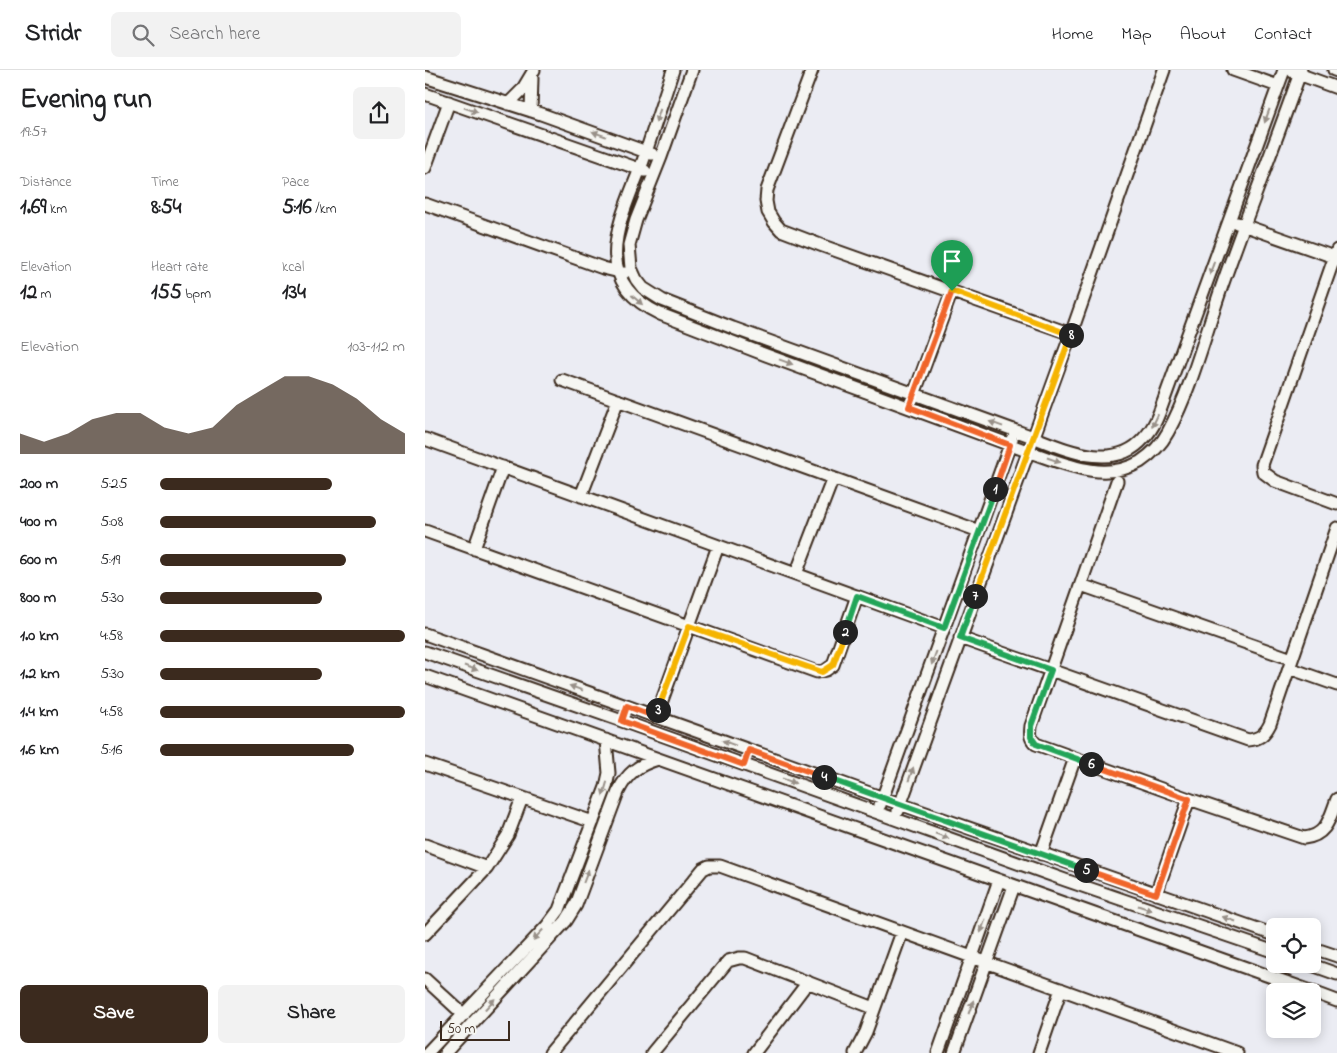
<!DOCTYPE html>
<meta charset="utf-8">
<style>
body{margin:0;font-family:"Indie Flower",sans-serif;background:#f2f2f2;color:#202124;height:100vh;display:flex;flex-direction:column;font-size:19px;white-space:nowrap}
*{box-sizing:border-box;margin:0}
p{font-size:16px;color:#757577}
.icon{flex:none;width:28px;height:28px;fill:none;stroke:currentColor;stroke-width:2;stroke-linecap:round;stroke-linejoin:round}
.map{position:relative;flex:1;overflow:hidden}
.drawer{display:flex;flex-direction:column;background:#fff;width:425px}
.drawer>*{flex:none}
.buttons{position:absolute;left:841px;top:848px;display:grid;gap:10px}
.buttons a{display:grid;place-items:center;width:55px;height:55px;border-radius:8px;background:#fff;box-shadow:0 2px 12px #0003;font-size:25px}
.scale{position:absolute;left:15px;bottom:12px;width:70px;box-sizing:border-box;padding-left:5px;border:2px solid #3b2a1e;border-top:0;font-size:14px;line-height:18px;white-space:nowrap;color:#3b2a1e;-webkit-text-stroke:4px #f6f6f2;paint-order:stroke}
.pin{position:absolute;display:grid;place-items:center;width:42px;height:42px;color:#fff;margin:-51px -21px;border-radius:50% 50% 50% 0;rotate:-45deg;box-shadow:0 0 5px #0007}
.pin .icon{rotate:45deg}
.km{position:absolute;width:25px;height:25px;margin:-12px;border-radius:50%;background:#222;color:#fff;font-size:14px;line-height:25px;text-align:center}
.round{display:grid;place-items:center;flex:none;width:52px;height:52px;border-radius:8px;background:#f2f2f2}
.head{display:flex;align-items:center;justify-content:space-between;height:85px;padding:0 20px}
h1{font-size:28px;font-weight:700;line-height:38px}
.figures{display:grid;grid-template-columns:repeat(3,1fr);gap:8px;height:85px;padding:5px 20px}
.figures div{display:grid;align-content:center}
.figures b{font-size:21px;font-weight:700}
.figures small{font-size:14px;font-weight:400}
.figures p{font-size:14px}
.chart{height:140px;padding:10px 20px}
.chart p{display:flex;justify-content:space-between}
.chart svg{width:100%;height:90px;margin-top:5px;fill:#3b2a1e;opacity:.7}
.cta{display:flex;gap:10px;margin-top:auto;padding:10px 20px}
.cta a{flex:1;height:58px;border-radius:8px;background:#3b2a1e;color:#fff;font-size:20px;font-weight:700;line-height:58px;text-align:center}
.cta a+a{background:#f2f2f2;color:#202124}
ul{padding:0 20px;list-style:none;font-size:16px}
li{display:grid;grid-template-columns:80px 60px 1fr;align-items:center;height:38px}
li i{height:12px;border-radius:6px;background:#3b2a1e}
header{display:flex;align-items:center;gap:30px;box-sizing:border-box;height:70px;padding:0 25px;background:#fff;border-bottom:1px solid #e0e0e0}
header strong{font-size:24px}
nav{display:flex;gap:28px;margin-inline-start:auto;font-size:18px}
.search{width:350px;height:45px;background:#f2f2f2;display:flex;align-items:center;gap:12px;box-sizing:border-box;padding:0 18px;border-radius:8px;color:#757577;font-size:19px}
main{display:flex;flex:1;min-height:0}
.map>svg:first-child{display:block}
.lines{fill:none;stroke-linecap:round;stroke-linejoin:round}
.minor-casing{stroke:#3b2a1e;stroke-width:15}
.minor{stroke:#f6f6f2;stroke-width:11}
.oneway{fill:#989088}
.split-1-casing{stroke:#fff;stroke-width:10}
.split-2-casing{stroke:#fff;stroke-width:10}
.split-3-casing{stroke:#fff;stroke-width:10}
.split-4-casing{stroke:#fff;stroke-width:10}
.split-5-casing{stroke:#fff;stroke-width:10}
.split-6-casing{stroke:#fff;stroke-width:10}
.split-7-casing{stroke:#fff;stroke-width:10}
.split-8-casing{stroke:#fff;stroke-width:10}
.split-9-casing{stroke:#fff;stroke-width:10}
.split-1{stroke:#f0652b;stroke-width:6}
.split-2{stroke:#22a559;stroke-width:6}
.split-3{stroke:#f5b400;stroke-width:6}
.split-4{stroke:#f0652b;stroke-width:6}
.split-5{stroke:#22a559;stroke-width:6}
.split-6{stroke:#f0652b;stroke-width:6}
.split-7{stroke:#22a559;stroke-width:6}
.split-8{stroke:#f5b400;stroke-width:6}
.split-9{stroke:#f5b400;stroke-width:6}
</style>
<header>
<strong>Stridr</strong>
<div class="search"><svg class="icon" aria-label="search" viewBox="0 0 24 24"><circle cx="10" cy="10" r="6"/><path d="M15 15l6 6"/></svg>Search here</div>
<nav><a>Home</a><a>Map</a><a>About</a><a>Contact</a></nav>
</header>
<main>
<section class="drawer">
<div class="head"><div><h1>Evening run</h1><p>19:57</p></div><a class="round"><svg class="icon" aria-label="share" viewBox="0 0 24 24"><path d="M12 15V3M7 8l5-5 5 5M5 13v7h14v-7"/></svg></a></div>
<div class="figures">
<div><p>Distance</p><b>1.69<small> km</small></b></div>
<div><p>Time</p><b>8:54</b></div>
<div><p>Pace</p><b>5:16<small> /km</small></b></div>
</div>
<div class="figures">
<div><p>Elevation</p><b>12<small> m</small></b></div>
<div><p>Heart rate</p><b>155<small> bpm</small></b></div>
<div><p>kcal</p><b>134</b></div>
</div>
<div class="chart"><p><span>Elevation</span>103–112 m</p>
<svg viewBox="0 0 160 44" preserveAspectRatio="none"><path d="M0 44V34L10 38L20 34L30 27L40 24L50 24L60 31L70 34L80 31L90 20L100 13L110 6L120 6L130 10L140 17L150 27L160 34V44z"/></svg>
</div>
<ul>
<li><b>200 m</b>5:25<i style="width:70%"></i></li>
<li><b>400 m</b>5:08<i style="width:88%"></i></li>
<li><b>600 m</b>5:19<i style="width:76%"></i></li>
<li><b>800 m</b>5:30<i style="width:66%"></i></li>
<li><b>1.0 km</b>4:58<i style="width:100%"></i></li>
<li><b>1.2 km</b>5:30<i style="width:66%"></i></li>
<li><b>1.4 km</b>4:58<i style="width:100%"></i></li>
<li><b>1.6 km</b>5:16<i style="width:79%"></i></li>
</ul>
<div class="cta"><a>Save</a><a>Share</a></div>
</section>
<div class="map">
<svg width="912" height="983" viewBox="0 0 912 983">
<rect width="100%" height="100%" fill="#ebecf3"/>
<filter id="ink" filterUnits="userSpaceOnUse"><feTurbulence type="fractalNoise" baseFrequency=".02" numOctaves="2"/><feDisplacementMap in="SourceGraphic" scale="10" xChannelSelector="R" yChannelSelector="G"/><feConvolveMatrix kernelMatrix="1 2 1 2 8 2 1 2 1" color-interpolation-filters="sRGB"/></filter>
<g filter="url(#ink)">
<g class="lines">
<g class="minor-casing">
<path id="minor" d="M 248,0 C 238,30 228,61 218,91 C 197,147 161,209 235,244 L 341,285 L 602,381 C 638,393 678,413 715,392 C 727,384 736,375 743,362 C 767,318 781,261 798,213 C 823,142 851,72 876,0
M 267,0 L 236,87 L 211,150 L 204,175 L 206,198 L 211,209 L 218,218 L 237,230 L 308,258 L 608,367 C 642,380 690,402 719,368 C 730,357 735,341 740,327 L 859,0
M 387,0 L 342,120 L 341,131 L 343,142 L 349,152 L 356,160 L 398,176 L 646,264
M 808,0 L 853,16
M 909,0 L 912,1
M 868,2 L 912,18
M 0,7 L 116,44 L 227,84
M 0,24 L 220,101
M 83,34 L 97,20 L 109,0
M 106,41 L 107,8
M 0,98 L 24,32
M 0,134 L 178,198 L 199,203
M 812,153 L 912,188
M 912,180 L 837,395 L 838,402 L 850,411 L 912,434
M 137,310 L 554,461
M 487,330 L 527,221
M 0,369 L 519,558
M 692,411 L 606,656 C 605,664 605,669 611,674 L 764,729 L 879,768 C 902,766 905,747 912,729
M 156,426 L 193,330
M 0,461 L 392,602 L 401,600 L 408,595 L 432,526
M 49,479 L 78,397
M 371,504 L 408,408
M 656,515 L 867,589
M 0,564 L 475,734 L 850,865
M 535,568 L 823,670 C 835,669 840,664 845,654 L 912,458
M 0,582 L 197,651 L 640,810 L 850,882
M 864,598 L 912,615
M 0,606 L 886,921
M 231,647 L 293,476
M 0,694 L 168,752
M 455,735 L 587,369
M 473,741 L 646,264 L 739,0
M 0,775 L 62,798
M 616,784 L 650,688
M 731,824 L 764,729
M 0,864 L 62,798 L 83,765 L 97,728
M 888,878 L 912,886
M 884,894 L 912,904
M 0,909 L 39,945
M 888,922 L 912,931
M 2,983 L 122,856 L 134,840 L 181,717 L 184,703 L 181,670
M 20,983 L 141,851 L 151,835 L 193,722 C 202,703 213,695 233,689
M 125,983 L 278,799 L 284,796 L 295,796 L 812,983
M 227,983 L 303,891 L 314,888 L 320,888 L 449,938
M 329,983 L 383,912
M 430,983 L 441,962 L 477,862
M 513,983 L 574,810
M 529,983 L 589,816
M 614,983 L 636,919"/>
</g>
<use href="#minor" class="minor"/>
</g>
<defs><path id="oneway-solid" d="M-6-.8H1V-3.2L6.5 0L1 3.2V.8H-6Z" transform="scale(1.25)"/></defs>
<g class="oneway">
<use href="#oneway-solid" transform="translate(46 40) rotate(19)"/>
<use href="#oneway-solid" transform="translate(233 46) rotate(108)"/>
<use href="#oneway-solid" transform="translate(842 46) rotate(110)"/>
<use href="#oneway-solid" transform="translate(174 64) rotate(-161)"/>
<use href="#oneway-solid" transform="translate(787 198) rotate(109)"/>
<use href="#oneway-solid" transform="translate(212 230) rotate(41)"/>
<use href="#oneway-solid" transform="translate(361 292) rotate(20)"/>
<use href="#oneway-solid" transform="translate(730 351) rotate(115)"/>
<use href="#oneway-solid" transform="translate(571 354) rotate(-160)"/>
<use href="#oneway-solid" transform="translate(629 390) rotate(19)"/>
<use href="#oneway-solid" transform="translate(509 588) rotate(110)"/>
<use href="#oneway-solid" transform="translate(46 598) rotate(19)"/>
<use href="#oneway-solid" transform="translate(151 618) rotate(-160)"/>
<use href="#oneway-solid" transform="translate(304 673) rotate(-160)"/>
<use href="#oneway-solid" transform="translate(486 704) rotate(-70)"/>
<use href="#oneway-solid" transform="translate(364 711) rotate(20)"/>
<use href="#oneway-solid" transform="translate(180 719) rotate(107)"/>
<use href="#oneway-solid" transform="translate(517 766) rotate(20)"/>
<use href="#oneway-solid" transform="translate(161 806) rotate(-69)"/>
<use href="#oneway-solid" transform="translate(720 838) rotate(19)"/>
<use href="#oneway-solid" transform="translate(804 849) rotate(-161)"/>
<use href="#oneway-solid" transform="translate(558 856) rotate(110)"/>
<use href="#oneway-solid" transform="translate(113 865) rotate(133)"/>
<use href="#oneway-solid" transform="translate(65 934) rotate(-47)"/>
<use href="#oneway-solid" transform="translate(546 937) rotate(-70)"/>
</g>
</g>
<g class="lines" filter="url(#ink)">
<g class="split-1-casing">
<path id="split-1" d="M 527,221 L 484,337 L 585,375 L 570,419"/>
</g>
<g class="split-2-casing">
<path id="split-2" d="M 420,562 L 432,526 L 519,558 L 570,419"/>
</g>
<g class="split-3-casing">
<path id="split-3" d="M 233,640 L 264,556 L 397,602 L 408,595 L 420,562"/>
</g>
<g class="split-4-casing">
<path id="split-4" d="M 233,640 L 231,647 L 202,636 L 197,651 L 319,695 L 324,680 L 399,707"/>
</g>
<g class="split-5-casing">
<path id="split-5" d="M 399,707 L 661,800"/>
</g>
<g class="split-6-casing">
<path id="split-6" d="M 661,800 L 731,824 L 764,729 L 666,694"/>
</g>
<g class="split-7-casing">
<path id="split-7" d="M 550,526 L 535,568 L 626,600 L 606,656 L 606,667 L 611,674 L 666,694"/>
</g>
<g class="split-8-casing">
<path id="split-8" d="M 550,526 L 646,265"/>
</g>
<g class="split-9-casing">
<path id="split-9" d="M 527,221 L 646,265"/>
</g>
<use href="#split-1" class="split-1"/>
<use href="#split-2" class="split-2"/>
<use href="#split-3" class="split-3"/>
<use href="#split-4" class="split-4"/>
<use href="#split-5" class="split-5"/>
<use href="#split-6" class="split-6"/>
<use href="#split-7" class="split-7"/>
<use href="#split-8" class="split-8"/>
<use href="#split-9" class="split-9"/>
</g>
</svg>
<div class="buttons">
<a><svg class="icon" aria-label="locate" viewBox="0 0 24 24"><circle cx="12" cy="12" r="6"/><path d="M12 2v4M12 18v4M2 12h4M18 12h4"/></svg></a>
<a><svg class="icon" aria-label="layers" viewBox="0 0 24 24"><path d="M12 4l9 5-9 5-9-5zM3 14l9 5 9-5"/></svg></a>
</div>
<div class="scale">50 m</div>
<div class="pin" style="left:527px;top:221px;background:#1e9e55"><svg class="icon" aria-label="arrive" viewBox="0 0 24 24"><path d="M6 21V4h12l-3 4 3 4H6"/></svg></div>
<b class="km" style="left:570px;top:419px">1</b>
<b class="km" style="left:420px;top:562px">2</b>
<b class="km" style="left:233px;top:640px">3</b>
<b class="km" style="left:399px;top:707px">4</b>
<b class="km" style="left:661px;top:800px">5</b>
<b class="km" style="left:666px;top:694px">6</b>
<b class="km" style="left:550px;top:526px">7</b>
<b class="km" style="left:646px;top:265px">8</b>
</div>
</main>
